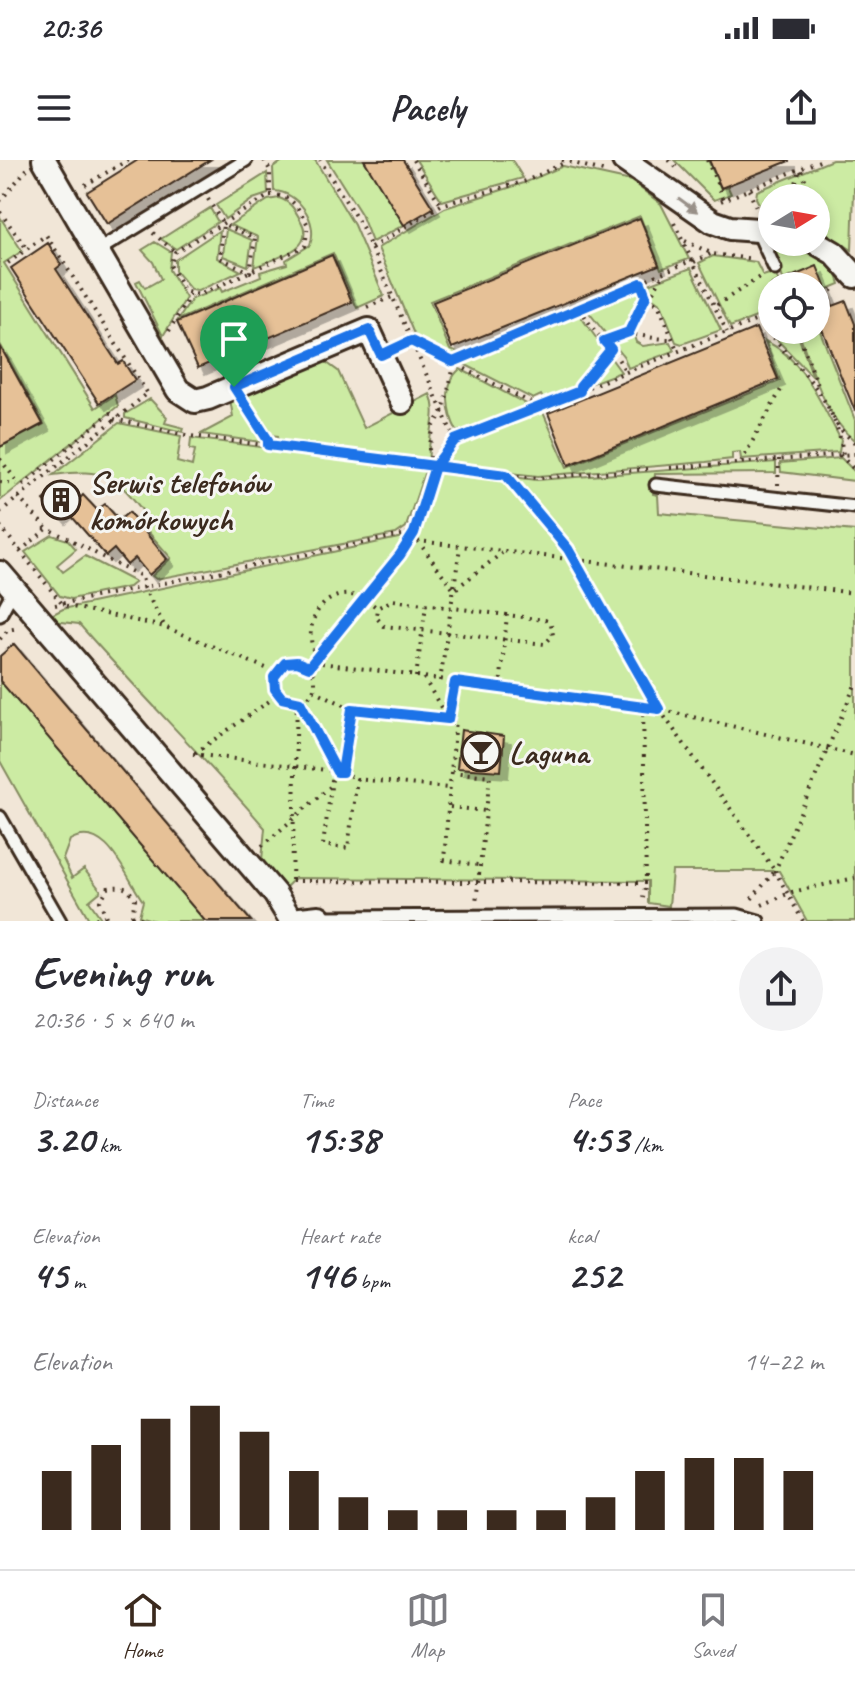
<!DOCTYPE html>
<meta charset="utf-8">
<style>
body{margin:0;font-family:Caveat,sans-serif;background:#f2f2f3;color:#2b2b33;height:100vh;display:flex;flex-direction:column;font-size:30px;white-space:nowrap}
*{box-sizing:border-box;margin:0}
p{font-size:26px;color:#7c7c81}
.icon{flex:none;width:44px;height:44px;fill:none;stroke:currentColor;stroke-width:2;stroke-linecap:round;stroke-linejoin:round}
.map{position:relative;height:761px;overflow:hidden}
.sheet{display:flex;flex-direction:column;background:#fff;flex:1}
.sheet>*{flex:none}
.needle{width:52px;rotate:79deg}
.controls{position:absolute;left:758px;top:24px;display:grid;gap:16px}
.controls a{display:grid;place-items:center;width:72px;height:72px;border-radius:50%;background:#fff;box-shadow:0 4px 12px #0003;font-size:40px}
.pin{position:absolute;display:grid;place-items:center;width:68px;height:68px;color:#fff;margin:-82px -34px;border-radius:50% 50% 50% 0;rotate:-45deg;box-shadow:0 0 8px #0007}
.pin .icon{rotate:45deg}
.round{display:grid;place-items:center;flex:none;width:84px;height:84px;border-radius:42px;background:#f2f2f3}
.overview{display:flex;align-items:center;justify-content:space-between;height:136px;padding:0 32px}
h1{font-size:44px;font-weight:700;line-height:60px}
.figures{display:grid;grid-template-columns:repeat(3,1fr);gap:12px;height:136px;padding:8px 32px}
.figures div{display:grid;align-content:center}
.figures b{font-size:40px;font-weight:700}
.figures small{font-size:22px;font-weight:400}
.figures p{font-size:22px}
.chart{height:224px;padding:16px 32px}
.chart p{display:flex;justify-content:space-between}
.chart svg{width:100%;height:144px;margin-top:8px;stroke:#3b2a1e;stroke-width:6}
.status{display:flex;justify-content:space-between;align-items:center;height:56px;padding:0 40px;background:#fff;direction:ltr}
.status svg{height:22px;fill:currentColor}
header{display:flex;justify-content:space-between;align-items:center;height:104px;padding:0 32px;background:#fff;font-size:36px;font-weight:700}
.tabs{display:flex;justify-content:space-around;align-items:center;height:112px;border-top:2px solid #e1e1e2;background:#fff;font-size:22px;color:#7c7c81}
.tabs a{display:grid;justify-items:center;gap:4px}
.tabs .active{color:#3b2a1e}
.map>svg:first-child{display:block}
.green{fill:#cceba3;stroke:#848a60;stroke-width:2}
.building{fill:#e6c197;stroke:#3b2a1e;stroke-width:2;filter:url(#shadow)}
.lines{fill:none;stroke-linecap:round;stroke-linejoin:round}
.service-casing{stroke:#3b2a1e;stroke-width:17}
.minor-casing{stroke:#3b2a1e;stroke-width:28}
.path{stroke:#3b2a1e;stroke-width:4;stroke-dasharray:2 6;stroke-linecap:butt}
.service{stroke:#f6f6f2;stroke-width:11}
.minor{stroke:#f6f6f2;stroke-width:22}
.oneway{fill:#989088}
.route-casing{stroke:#fff;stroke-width:16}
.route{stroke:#1a73e8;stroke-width:10}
.labels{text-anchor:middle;stroke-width:6;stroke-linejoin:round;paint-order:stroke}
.poi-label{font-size:32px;font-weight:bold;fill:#3b2a1e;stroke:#f6f6f2;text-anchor:start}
</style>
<div class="status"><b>20:36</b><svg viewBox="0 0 49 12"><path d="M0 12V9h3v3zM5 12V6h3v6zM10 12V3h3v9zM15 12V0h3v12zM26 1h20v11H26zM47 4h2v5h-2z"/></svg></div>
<header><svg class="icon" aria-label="menu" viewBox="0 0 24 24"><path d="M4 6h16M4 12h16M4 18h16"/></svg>Pacely<svg class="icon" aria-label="share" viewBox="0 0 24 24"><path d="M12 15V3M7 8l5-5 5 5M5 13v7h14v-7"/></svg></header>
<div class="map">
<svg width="855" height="761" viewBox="0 0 855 761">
<defs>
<filter id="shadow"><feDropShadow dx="7" dy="7" stdDeviation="0" flood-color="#0004"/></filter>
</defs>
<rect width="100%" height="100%" fill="#f1e6d7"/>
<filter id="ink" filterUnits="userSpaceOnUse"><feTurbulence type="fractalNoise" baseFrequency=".0125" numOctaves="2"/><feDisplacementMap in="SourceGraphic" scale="16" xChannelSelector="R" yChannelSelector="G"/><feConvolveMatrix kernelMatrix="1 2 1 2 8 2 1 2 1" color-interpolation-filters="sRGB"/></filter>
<g filter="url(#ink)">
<path class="green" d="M 284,0 L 315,0 L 354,65 L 384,136 L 357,148 L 333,93 L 178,160 L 192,139 L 220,128 L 222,132 L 261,116 L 260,112 L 287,104 L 286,100 L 310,85 C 319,61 298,32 274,31 L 273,8 Z
M 327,0 L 364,0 L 404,65 L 372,82 L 361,54 Z
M 416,0 L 512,0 L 523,18 L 442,41 Z
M 674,0 L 708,0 L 721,29 L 728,27 L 731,34 L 714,40 Z
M 832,0 L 855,0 L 852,90 L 816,66 L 816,38 L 772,38 L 772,54 L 764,54 L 756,38 L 757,31 Z
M 563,6 L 631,21 L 661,44 L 689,99 L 661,109 L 640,56 L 430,141 L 450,190 L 459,193 L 450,197 L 416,179 L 378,88 L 445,48 L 524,23 Z
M 267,13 L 268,34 L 253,39 L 225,59 L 216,45 Z
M 279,38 C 291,42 295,50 301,61 C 317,90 275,98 254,107 L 258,77 L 230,65 L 268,40 Z
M 210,48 L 218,62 L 176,89 L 161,79 Z
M 0,57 L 22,91 L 4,103 L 95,248 L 115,235 L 118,246 L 0,341 L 0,287 L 44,264 L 0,184 Z
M 226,69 L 252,80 L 248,106 L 223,96 Z
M 220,70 L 217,98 L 241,111 L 198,131 L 191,130 L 175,111 L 175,100 Z
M 155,82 L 171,92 L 169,110 L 186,138 L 163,176 L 136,122 L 140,120 L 145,128 L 161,119 L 153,102 L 142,90 Z
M 781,82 L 810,89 L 833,103 L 840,124 L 816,134 L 816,126 L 785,126 L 774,89 Z
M 713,96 L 756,102 L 763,116 L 775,112 L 780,126 L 772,126 L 772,151 L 730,167 L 699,103 Z
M 691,108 L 721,170 L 682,184 L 676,182 L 661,144 L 650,136 L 646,125 Z
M 639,129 L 643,139 L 628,159 L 636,182 L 643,186 L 670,182 L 674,191 L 628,208 L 624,197 L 587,150 Z
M 578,153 L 621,212 L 544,241 L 541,235 L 533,239 L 460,202 Z
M 772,157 L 772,170 L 796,170 L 813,217 L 762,164 L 761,161 Z
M 816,161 L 855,260 L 855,281 C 823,255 812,207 798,170 L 816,170 Z
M 765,181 C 803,197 822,246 841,280 L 839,292 L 741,299 L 740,292 L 732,293 L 732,299 L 706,302 L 538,316 L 455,307 L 446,300 L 458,282 L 542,250 L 567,307 L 780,221 Z
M 323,200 L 338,211 L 364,268 L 430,234 C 440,256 426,278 429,302 L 278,283 L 278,276 L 270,275 L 269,283 L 201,274 L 233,257 L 230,239 Z
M 460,209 L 464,211 L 532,247 L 470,272 L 457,271 C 447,253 442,224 460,209 Z
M 150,239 L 167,257 L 165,263 L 184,268 L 183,272 L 125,258 L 125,254 Z
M 119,263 L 181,276 L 177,302 L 192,306 L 195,290 L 190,289 L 191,278 L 426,308 L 406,367 L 396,374 L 156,419 L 152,416 L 171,398 L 143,366 L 149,360 L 147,357 C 116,314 105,308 53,315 Z
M 841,298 L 855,312 L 855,321 L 781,312 L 780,303 Z
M 776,302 L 776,313 L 655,314 L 653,334 L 658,335 L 659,353 L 855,371 L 855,761 L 807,761 L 779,711 L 672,711 L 669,746 L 648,743 L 648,721 L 295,718 L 285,728 L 262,700 L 265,668 C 203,596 141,535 79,464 L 53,461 L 49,456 L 63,449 L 408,376 L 418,372 L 439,308 L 537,320 Z
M 52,375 L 68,380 L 76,389 L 57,405 L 63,412 L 85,396 L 135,422 L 129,427 L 71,439 L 60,436 L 25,392 Z
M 0,521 L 205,761 L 155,761 L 139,756 L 143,741 C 127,720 107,659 70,680 L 63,699 L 72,718 L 84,709 L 101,731 L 89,741 L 103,761 L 90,761 L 0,601 Z"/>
<path class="building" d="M 138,0 L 210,0 L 107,64 L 87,32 Z
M 364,0 L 403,0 L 433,48 L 404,65 Z
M 709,0 L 789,0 L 789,1 L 721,28 Z
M 640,58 L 659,105 L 452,188 L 433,142 Z
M 48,83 L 61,105 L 56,109 L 118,204 L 123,201 L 135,220 L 99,243 L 11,108 Z
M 332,95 L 352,142 L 198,208 L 177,162 Z
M 817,106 L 833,146 L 846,141 L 855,164 L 855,251 L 816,154 L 816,126 L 770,126 Z
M 756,168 L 778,219 L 569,305 L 548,253 Z
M 0,186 L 43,264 L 0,287 Z
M 63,324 L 78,340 L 59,357 L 44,340 Z
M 83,335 L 97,350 L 105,344 L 119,360 L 129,352 L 167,399 L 149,415 L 135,398 L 127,405 L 114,389 L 106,396 L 67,351 Z
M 14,484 L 52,529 L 251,761 L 205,761 L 0,521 L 0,496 Z
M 461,570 L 504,576 L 501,611 L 457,608 Z"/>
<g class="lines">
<g class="service-casing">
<path id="service" d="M 757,70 L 775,109
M 97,91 L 246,0
M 656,325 L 855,347
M 0,455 L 13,431
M 0,657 L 60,761
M 319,757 L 737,755 L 758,761"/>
</g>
<g class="minor-casing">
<path id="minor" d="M 44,0 L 178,230 L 195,241 L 208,238 L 369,170 L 402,242
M 624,0 L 713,62 L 730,68 L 772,71
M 815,82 L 834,93 L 855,116
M 0,413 L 275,734 L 291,760 L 319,757"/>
</g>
<path class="path" d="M 264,0 L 270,10 L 270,35
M 413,0 L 441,45
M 562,0 L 607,12
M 669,0 L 676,7
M 707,0 L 724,40
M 85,25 L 128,0
M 749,30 L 757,50
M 270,35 C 292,34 298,48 308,65 L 305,86 L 199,135 L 184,131 L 170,105 L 175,92 Z
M 792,38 L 800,9 L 826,62
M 208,39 L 223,64 L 220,98 L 250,112 L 255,78 L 223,64
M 0,41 L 27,9
M 721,41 L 822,0
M 0,52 L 27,89
M 674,63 L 727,172
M 153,73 L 175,92
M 685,81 L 713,94 L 753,99
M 371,88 L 441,45 L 526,21 L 564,3
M 694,102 L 712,93
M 8,103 L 46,75 L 148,234
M 641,123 L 646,136 L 659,146 L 678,192
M 816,136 L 837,128
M 649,139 L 664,113
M 717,145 L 761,116
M 367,147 L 392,137
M 581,148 C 591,173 615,188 626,213
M 758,159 C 791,205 836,232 843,295
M 797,170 L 819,228
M 169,171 L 190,135
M 629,172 L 646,136
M 604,181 C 638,168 638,179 671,179
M 401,186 L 411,181 L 539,247
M 580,231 L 580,227 L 611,189
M 243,244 L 268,280 L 268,285
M 829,250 L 839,268 L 855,283
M 455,280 L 772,154
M 840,295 L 855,310
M 0,299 L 19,324
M 741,302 L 783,226
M 670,308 L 855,294
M 507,317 L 558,374 L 659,549 L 775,711 L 749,742
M 0,322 L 17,324
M 23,325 L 110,253 L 114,259 L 191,276 L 506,315 L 538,318 L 649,309
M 778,325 L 779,299
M 18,337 L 47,369
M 0,352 L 148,233
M 0,366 L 63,445 L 165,467 L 276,512
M 414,373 L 418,381 L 855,433
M 407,374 L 431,305 L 429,289 L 434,266 L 443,251 L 456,198 L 693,100
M 418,381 L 454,430 L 502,393
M 20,391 L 47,369 C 80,382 108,403 142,416 L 144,428 L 165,467
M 55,445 L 407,374
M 0,479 L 8,470 L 19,468
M 319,494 L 314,493 C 299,449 341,415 377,448 L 393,440 L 545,460 L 551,464 L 553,475 L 545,484 L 384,466 L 376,457 L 377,448
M273 522a21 21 0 1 1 42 0a21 21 0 1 1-42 0Z
M 314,502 L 659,549 L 855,595
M 309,507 L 400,395 L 414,373 L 435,306 L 455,280 L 362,67 L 320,0
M 416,517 L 426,445
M 424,518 L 447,558
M 440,521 L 460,387
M 500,528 L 507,455
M 314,530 L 352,549 L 456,560 L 451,612 L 490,616 L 476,742
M 300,542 L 337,612 L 332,620 L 323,685 L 348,688 L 357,619 L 448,628
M 643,547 L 646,723
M 352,549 L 342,612 L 357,619
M 448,559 L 454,523
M 195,593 L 278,535
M 193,594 L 342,612
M 451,612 L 444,700 L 478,705
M 450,647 L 485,651
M 262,686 L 331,626
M 292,720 L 297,543
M 292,721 L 646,723 L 643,738
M 762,745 L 792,732 L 855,718
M 132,755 L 147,761
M 88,761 L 104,756
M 113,761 L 106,757 L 100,741 L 108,728 C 122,725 128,727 135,739 L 132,755 L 122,761
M 803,761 L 775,711 L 855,525"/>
<use href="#service" class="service"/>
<use href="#minor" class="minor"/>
</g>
<defs><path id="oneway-solid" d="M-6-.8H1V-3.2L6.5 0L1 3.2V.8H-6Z" transform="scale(2)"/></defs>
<use class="oneway" href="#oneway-solid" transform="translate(688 45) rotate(36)"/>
</g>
<g class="lines" filter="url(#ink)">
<g class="route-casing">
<path id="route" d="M 234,227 L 268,280 L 268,285 L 435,306 L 414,373 L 400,395 L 309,507 L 297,502 L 285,503 L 274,517 L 275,529 L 282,538 L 300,542 L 337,612 L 342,612 L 352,549 L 448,559 L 455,522 L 659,549 L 568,389 L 506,315 L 435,306 L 455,280 L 580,231 L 580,227 L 611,189 L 604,181 L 629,172 L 646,136 L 641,123 L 453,202 L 411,181 L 381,195 L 369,170 L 234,227"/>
</g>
<use href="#route" class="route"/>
</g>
<defs>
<g id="building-ring" transform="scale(2)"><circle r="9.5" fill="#f6f6f2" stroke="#3b2a1e" stroke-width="1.5"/><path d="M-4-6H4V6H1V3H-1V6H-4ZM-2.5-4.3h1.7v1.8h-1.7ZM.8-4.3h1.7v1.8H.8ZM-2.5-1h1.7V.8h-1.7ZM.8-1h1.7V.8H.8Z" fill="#3b2a1e"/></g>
<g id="bar-ring" transform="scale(2)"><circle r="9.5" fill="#f6f6f2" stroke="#3b2a1e" stroke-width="1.5"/><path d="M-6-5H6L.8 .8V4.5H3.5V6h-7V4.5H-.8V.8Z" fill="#3b2a1e"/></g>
</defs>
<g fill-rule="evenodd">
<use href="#building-ring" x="61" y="340"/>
<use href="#bar-ring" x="481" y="592"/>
</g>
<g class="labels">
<g class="poi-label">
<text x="89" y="333">Serwis telefonów<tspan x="89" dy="37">komórkowych</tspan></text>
<text x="509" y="603">Laguna</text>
</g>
</g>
</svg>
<div class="controls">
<a><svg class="needle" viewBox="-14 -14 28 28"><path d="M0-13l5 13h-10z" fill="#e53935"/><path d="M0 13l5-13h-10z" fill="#7c7c81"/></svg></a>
<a><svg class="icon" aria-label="locate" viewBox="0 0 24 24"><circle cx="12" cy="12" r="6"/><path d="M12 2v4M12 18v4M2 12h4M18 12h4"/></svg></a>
</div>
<div class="pin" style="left:234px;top:227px;background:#1e9e55"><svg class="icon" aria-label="arrive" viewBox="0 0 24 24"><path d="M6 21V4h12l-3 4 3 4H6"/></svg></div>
</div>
<section class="sheet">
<div class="overview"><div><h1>Evening run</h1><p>20:36 · 5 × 640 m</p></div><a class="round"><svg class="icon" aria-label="share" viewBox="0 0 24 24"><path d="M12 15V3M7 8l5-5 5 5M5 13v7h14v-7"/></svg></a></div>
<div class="figures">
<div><p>Distance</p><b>3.20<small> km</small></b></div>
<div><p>Time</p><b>15:38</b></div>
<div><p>Pace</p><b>4:53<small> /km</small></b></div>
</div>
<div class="figures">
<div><p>Elevation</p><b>45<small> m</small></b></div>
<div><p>Heart rate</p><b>146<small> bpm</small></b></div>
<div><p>kcal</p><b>252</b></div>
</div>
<div class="chart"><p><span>Elevation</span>14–22 m</p>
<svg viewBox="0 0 160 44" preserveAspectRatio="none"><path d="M5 44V26M15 44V18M25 44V10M35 44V6M45 44V14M55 44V26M65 44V34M75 44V38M85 44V38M95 44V38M105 44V38M115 44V34M125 44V26M135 44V22M145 44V22M155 44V26"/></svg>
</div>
</section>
<nav class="tabs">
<a class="active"><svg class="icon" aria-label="home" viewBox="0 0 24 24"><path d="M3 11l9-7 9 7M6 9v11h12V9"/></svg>Home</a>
<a><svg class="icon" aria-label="map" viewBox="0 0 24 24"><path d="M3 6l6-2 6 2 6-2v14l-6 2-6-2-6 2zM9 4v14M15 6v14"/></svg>Map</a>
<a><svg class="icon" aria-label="saved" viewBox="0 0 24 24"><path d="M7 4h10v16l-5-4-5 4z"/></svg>Saved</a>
</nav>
